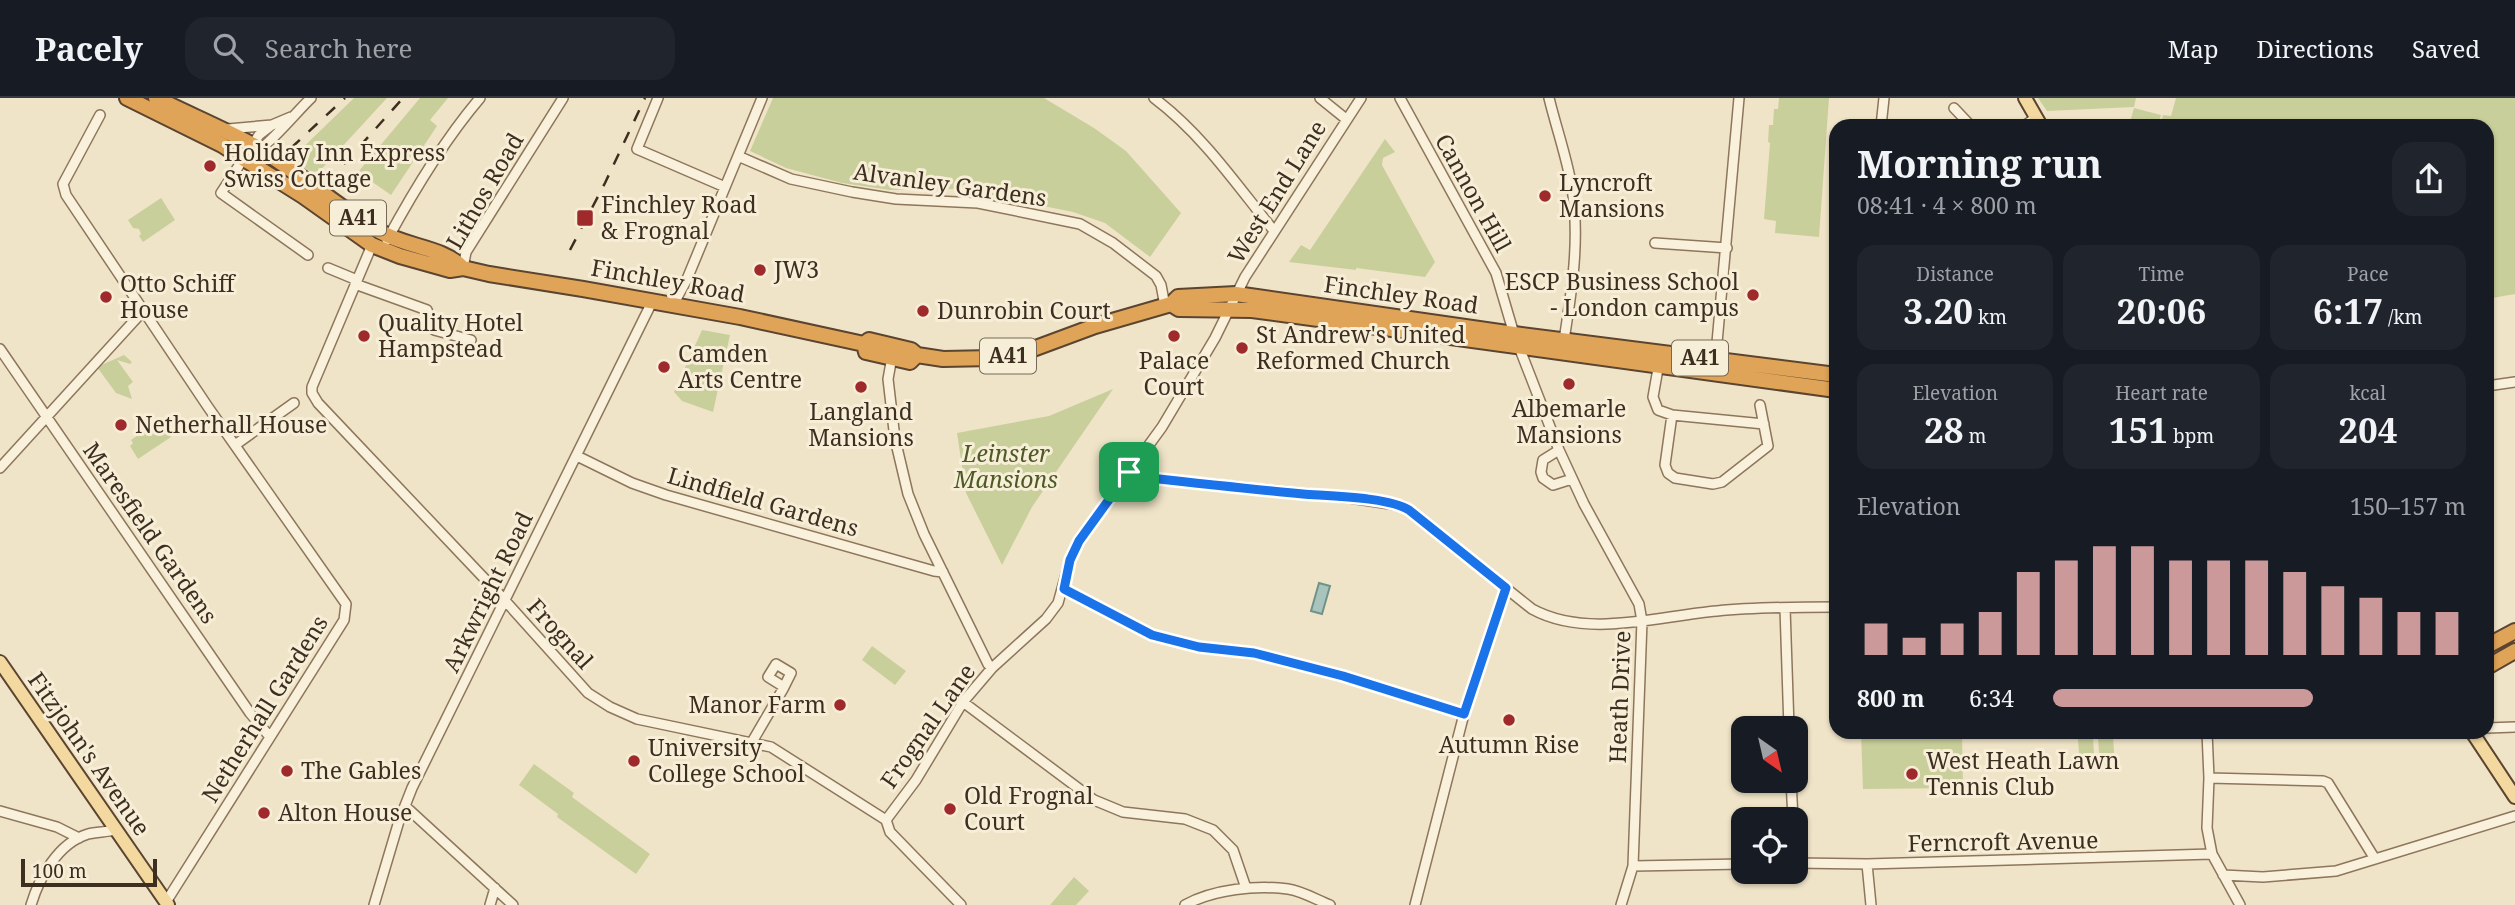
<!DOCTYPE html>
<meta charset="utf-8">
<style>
body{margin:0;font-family:"Noto Serif",serif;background:#20242c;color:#f1f3f6;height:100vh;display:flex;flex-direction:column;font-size:26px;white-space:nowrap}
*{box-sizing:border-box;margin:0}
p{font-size:23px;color:#9ea1a6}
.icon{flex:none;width:38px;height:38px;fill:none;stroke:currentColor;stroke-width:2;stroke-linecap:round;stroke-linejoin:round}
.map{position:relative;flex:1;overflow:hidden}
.drawer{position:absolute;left:1829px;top:21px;width:665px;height:620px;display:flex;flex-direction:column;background:#171b24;border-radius:21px;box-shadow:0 2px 5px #0004}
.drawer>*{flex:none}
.needle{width:46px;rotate:146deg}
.controls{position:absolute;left:1731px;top:618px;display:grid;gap:14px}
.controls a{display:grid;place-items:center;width:77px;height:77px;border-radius:14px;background:#171b24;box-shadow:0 2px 5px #0004;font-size:35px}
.scale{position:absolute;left:21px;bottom:18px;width:136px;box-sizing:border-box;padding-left:7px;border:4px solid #3d2e20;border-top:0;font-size:19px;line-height:24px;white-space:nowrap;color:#3d2e20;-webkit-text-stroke:5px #f7eed8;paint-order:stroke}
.pin{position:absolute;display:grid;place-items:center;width:60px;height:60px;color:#fff;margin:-30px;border-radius:14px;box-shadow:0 4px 10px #0006}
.round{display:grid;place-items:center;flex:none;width:74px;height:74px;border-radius:21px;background:#20242c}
.head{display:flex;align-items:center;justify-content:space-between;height:119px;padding:0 28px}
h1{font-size:38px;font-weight:700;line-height:52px}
.metrics{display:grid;grid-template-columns:repeat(3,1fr);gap:10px;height:119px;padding:7px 28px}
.metrics div{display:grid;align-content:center;border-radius:18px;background:#20242c;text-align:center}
.metrics b{font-size:35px;font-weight:700}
.metrics small{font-size:19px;font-weight:400}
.metrics p{font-size:19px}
.chart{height:196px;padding:14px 28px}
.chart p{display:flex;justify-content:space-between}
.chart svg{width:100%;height:126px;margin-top:7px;stroke:#cc999b;stroke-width:6}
ul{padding:0 28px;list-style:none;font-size:23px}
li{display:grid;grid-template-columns:112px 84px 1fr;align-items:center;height:52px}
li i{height:18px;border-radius:9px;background:#cc999b}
header{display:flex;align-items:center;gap:42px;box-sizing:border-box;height:98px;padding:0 35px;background:#171b24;border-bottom:2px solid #363941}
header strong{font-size:33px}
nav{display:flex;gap:38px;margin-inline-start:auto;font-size:24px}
.search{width:490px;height:63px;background:#20242c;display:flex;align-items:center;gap:18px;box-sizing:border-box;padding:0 24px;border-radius:21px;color:#9ea1a6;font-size:26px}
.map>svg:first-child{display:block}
.green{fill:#c9cf9b}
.water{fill:#a9c4bc;stroke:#6f938a;stroke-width:2}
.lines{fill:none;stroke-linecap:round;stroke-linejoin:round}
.minor-casing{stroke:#8d765c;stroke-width:12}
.major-casing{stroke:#5b4430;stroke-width:16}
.highway-casing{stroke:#5b4430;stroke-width:18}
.minor{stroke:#faf1dc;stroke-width:9}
.major{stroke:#f3d9a0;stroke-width:12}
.highway{stroke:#e0a458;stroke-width:14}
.rail{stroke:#3d2e20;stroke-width:2.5;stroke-dasharray:12 12;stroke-linecap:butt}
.route-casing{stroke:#fff;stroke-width:14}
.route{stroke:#1a73e8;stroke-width:9}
.poi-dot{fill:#9e2a2b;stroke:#f7eed8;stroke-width:2.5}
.labels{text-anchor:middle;stroke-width:6;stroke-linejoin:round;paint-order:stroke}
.shield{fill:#f7eed8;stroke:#756857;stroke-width:2}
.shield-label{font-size:21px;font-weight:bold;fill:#3d2e20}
.poi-label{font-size:23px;fill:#3d2e20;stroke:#f7eed8;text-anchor:start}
.street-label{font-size:23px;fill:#3d2e20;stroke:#f7eed8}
.park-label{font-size:23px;font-style:italic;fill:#4d5a26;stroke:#f7eed8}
</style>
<header>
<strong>Pacely</strong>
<div class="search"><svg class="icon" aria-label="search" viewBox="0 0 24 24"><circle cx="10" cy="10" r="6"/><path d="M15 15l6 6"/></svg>Search here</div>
<nav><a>Map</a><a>Directions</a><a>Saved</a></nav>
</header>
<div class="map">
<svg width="2515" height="807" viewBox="0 0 2515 807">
<rect width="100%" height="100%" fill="#f0e4c8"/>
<path class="green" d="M 354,0 L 387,0 L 316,77 L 291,61 Z
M 420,0 L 448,0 L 430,22 L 437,28 L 391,97 L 358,74 Z
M 773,0 L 1044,0 L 1094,30 L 1126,53 L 1181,115 L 1150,159 L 1105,125 L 1073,114 L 960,91 L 890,92 L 842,85 L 786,70 L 750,53 Z
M 1779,0 L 1829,0 L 1819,139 L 1775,135 L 1776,123 L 1764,121 L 1770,45 L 1768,44 L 1769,27 L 1773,27 L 1774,11 L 1778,11 Z
M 2038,0 L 2136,0 L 2134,9 L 2047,13 Z
M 2176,0 L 2515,0 L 2515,196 L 2487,201 L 2487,28 L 2160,28 L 2163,17 L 2171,18 Z
M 2134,10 L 2161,17 L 2158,28 L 2129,28 Z
M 1385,41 L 1395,54 L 1383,60 L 1382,67 L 1435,164 L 1425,179 L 1356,170 L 1356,172 L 1289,164 L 1301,147 L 1310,152 Z
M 161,100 L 175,122 L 143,144 L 139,138 L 141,136 L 139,131 L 133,130 L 128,122 Z
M 702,232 L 730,237 L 713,314 L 682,303 L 674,294 Z
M 124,257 L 132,264 L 130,266 L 117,262 L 133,284 L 128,288 L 132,301 L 116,295 L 97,269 Z
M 1113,291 L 1032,409 L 1002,467 L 966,395 L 957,335 L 1049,318 Z
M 160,322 L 171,339 L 138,361 L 130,348 L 133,345 L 131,342 Z
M 872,548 L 906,573 L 895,587 L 862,562 Z
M 1861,634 L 1962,634 L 1963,690 L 1863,691 Z
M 2113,638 L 2115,670 L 2100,671 L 2098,639 Z
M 2093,640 L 2095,671 L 2080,672 L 2078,641 Z
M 534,666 L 574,695 L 572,699 L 650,756 L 636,776 L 557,719 L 558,716 L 519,687 Z
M 1074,779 L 1089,793 L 1076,807 L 1050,807 Z"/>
<path class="water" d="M 1319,485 L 1330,488 L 1322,516 L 1311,513 Z"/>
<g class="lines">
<g class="minor-casing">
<path id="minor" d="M 658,0 L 637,51 L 725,89
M 1154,0 C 1203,37 1236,86 1274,133
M 1320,0 L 1346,21
M 1400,0 L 1496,175 L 1514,236 L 1559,352 L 1584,406 L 1639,506 L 1642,523 L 1633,768 L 1621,807
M 1549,0 C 1556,29 1567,60 1572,90 C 1580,141 1572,192 1564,242
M 1954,10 L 1971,28
M 100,17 L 63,86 L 66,97 L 208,309 L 346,506 L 344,522 L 166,804
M 272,27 L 259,37 L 221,95 L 308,157
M 1881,28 L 1884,0
M 2024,28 L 2037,19
M 228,31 L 272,27 L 291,19
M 738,58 L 791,81 L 852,94 L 896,101 L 978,105 L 1080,126 L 1113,145 L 1156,178 L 1161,187 L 1165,208
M 244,60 C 263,56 295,15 311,0
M 387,142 C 413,94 445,41 480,0
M 1655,145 L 1727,150
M 372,147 L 312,289 L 312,295 L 318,305 L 500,497 L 588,595 L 610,609 L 637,621 L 771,649 L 886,722 L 890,734 L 961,807
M 328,170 L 357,182
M 463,170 L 466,154 L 563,0
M 355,186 L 427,212 L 434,232 L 471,242
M 673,207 L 687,181 L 762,0
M 0,251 L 250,615 L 270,639
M 892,259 L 888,281 L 895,341 L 908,396 L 924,436 L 988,566 L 992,570
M 1659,265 L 1653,299 L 1658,312 L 1672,317 L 1764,326
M 1715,267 L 1739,0
M 2487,288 L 2515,284
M 1672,317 L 1665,367 L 1668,375 L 1675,380 L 1713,386 L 1722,384 L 1768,348 L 1760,307
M 235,347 L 294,305
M 1559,352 L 1543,362 L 1541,374 L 1543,380 L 1553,387 L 1572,381
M 577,358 L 632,385 L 666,397 L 934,473 L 943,474
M 0,370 L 144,212
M 1129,374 L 1141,379 L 1350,400 L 1403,408 L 1532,511 C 1587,541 1658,518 1717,513 C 1756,509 1797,509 1836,509
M 1064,491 L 1152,537 L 1199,549 L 1254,555 L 1343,578 L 1464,616
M 1785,510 L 1789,630
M 963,604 L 1094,702 L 1123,714 L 1185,721 L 1213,732 L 1233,752 L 1246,790
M 2487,630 L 2515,629
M 2207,634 L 2209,680 L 2207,730 L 2212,756 L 2240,807
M 752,644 L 783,591 L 791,575 L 776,566 L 768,579 L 784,589
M 2209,680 L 2323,683 L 2328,685 L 2375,761
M 1791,682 L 1793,721
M 405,708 L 513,807
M 0,713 L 57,729 L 79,740
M 886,722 L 916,682 L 963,604 L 992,570 L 1046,521 L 1058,505 L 1070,462 L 1079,443 L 1162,329 L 1215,240 L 1245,179 L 1361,0
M 1796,765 L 1867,766 L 2212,756
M 1867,766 L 1871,807
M 1633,768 L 1743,766
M 2223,777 L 2263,779 L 2336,773 L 2515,718
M 31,807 C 39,780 58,745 88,736 C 96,734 106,734 115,732
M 374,807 L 399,723 L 412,690 L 652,204
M 490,807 L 495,790
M 1185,807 C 1214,791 1256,787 1288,791 C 1302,793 1317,802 1330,807
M 1415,807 L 1464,616 L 1506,490"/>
</g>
<g class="major-casing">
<path id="major" d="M 2025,0 L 2041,28
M 0,564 L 168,807
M 2472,634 L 2515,699"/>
</g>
<g class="highway-casing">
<path id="highway" d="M 127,0 L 222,47 L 303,98 L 372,147 L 400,158 L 450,172 L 463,170 L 489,176 L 583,191 L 740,219 L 864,246 L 869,242 L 911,252 L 917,257 L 943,261 L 993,260 L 1033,251 L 1095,228 L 1171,206 L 1178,199 L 1236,196 L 1514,236 L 1836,277
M 156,0 C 188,16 222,30 253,47 C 298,72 335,109 381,134 C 406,149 443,149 463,170
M 1171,206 L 1179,211 L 1252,212 L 1836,292
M 864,246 L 866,254 L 910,264 L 917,257
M 2487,548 L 2515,533
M 2487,569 L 2515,553"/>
</g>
<use href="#minor" class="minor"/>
<use href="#major" class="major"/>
<use href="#highway" class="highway"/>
<path class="rail" d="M 291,50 L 345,0
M 344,66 L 403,0
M 570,152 L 605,85 L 645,0"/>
</g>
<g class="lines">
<g class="route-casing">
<path id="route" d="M 1129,374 L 1141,379 C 1195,385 1249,391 1303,396 C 1329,398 1389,399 1409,412 L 1506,490 L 1464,616 L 1343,578 L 1254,555 L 1199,549 L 1152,537 L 1064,491 L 1070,462 L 1079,443 Z"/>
</g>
<use href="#route" class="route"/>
</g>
<g class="poi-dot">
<circle cx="210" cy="68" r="7"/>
<circle cx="1545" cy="98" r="7"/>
<rect x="576" y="111" width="18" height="18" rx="3.5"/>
<circle cx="760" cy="172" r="7"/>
<circle cx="1753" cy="197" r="7"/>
<circle cx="106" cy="199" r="7"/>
<circle cx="923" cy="213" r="7"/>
<circle cx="364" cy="238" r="7"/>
<circle cx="1174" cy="238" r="7"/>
<circle cx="1242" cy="250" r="7"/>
<circle cx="664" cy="269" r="7"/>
<circle cx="1569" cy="286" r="7"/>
<circle cx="861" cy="289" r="7"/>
<circle cx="121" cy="327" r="7"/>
<circle cx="840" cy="607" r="7"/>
<circle cx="1509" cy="622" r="7"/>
<circle cx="634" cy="663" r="7"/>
<circle cx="287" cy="673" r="7"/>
<circle cx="1912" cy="676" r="7"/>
<circle cx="950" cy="711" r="7"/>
<circle cx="264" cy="715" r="7"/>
</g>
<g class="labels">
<g class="shield">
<rect x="330" y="102.5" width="56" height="35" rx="5"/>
<rect x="980" y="240.5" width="56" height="35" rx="5"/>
<rect x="1672" y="242.5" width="56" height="35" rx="5"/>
</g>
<g class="shield-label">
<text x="358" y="127">A41</text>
<text x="1008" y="265">A41</text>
<text x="1700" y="267">A41</text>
</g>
<g class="poi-label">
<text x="224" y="63">Holiday Inn Express<tspan x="224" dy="26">Swiss Cottage</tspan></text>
<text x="1559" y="93">Lyncroft<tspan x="1559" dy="26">Mansions</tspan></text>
<text x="601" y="115">Finchley Road<tspan x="601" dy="26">&amp; Frognal</tspan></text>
<text x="774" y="180">JW3</text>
<text x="1739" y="192" text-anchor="end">ESCP Business School<tspan x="1739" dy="26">- London campus</tspan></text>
<text x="120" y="194">Otto Schiff<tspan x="120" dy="26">House</tspan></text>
<text x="937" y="221">Dunrobin Court</text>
<text x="378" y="233">Quality Hotel<tspan x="378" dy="26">Hampstead</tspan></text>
<text x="1256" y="245">St Andrew's United<tspan x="1256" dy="26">Reformed Church</tspan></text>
<text x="678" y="264">Camden<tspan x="678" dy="26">Arts Centre</tspan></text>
<text x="1174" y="271" text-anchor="middle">Palace<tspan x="1174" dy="26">Court</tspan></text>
<text x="1569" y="319" text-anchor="middle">Albemarle<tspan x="1569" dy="26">Mansions</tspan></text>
<text x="861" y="322" text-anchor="middle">Langland<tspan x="861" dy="26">Mansions</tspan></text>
<text x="135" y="335">Netherhall House</text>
<text x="826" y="615" text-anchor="end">Manor Farm</text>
<text x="1509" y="655" text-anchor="middle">Autumn Rise</text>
<text x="648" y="658">University<tspan x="648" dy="26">College School</tspan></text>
<text x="1926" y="671">West Heath Lawn<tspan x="1926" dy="26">Tennis Club</tspan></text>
<text x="301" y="681">The Gables</text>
<text x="964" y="706">Old Frognal<tspan x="964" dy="26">Court</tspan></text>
<text x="278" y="723">Alton House</text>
</g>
<g class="street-label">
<text transform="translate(950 87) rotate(8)" y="8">Alvanley Gardens</text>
<text transform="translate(485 93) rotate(-60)" y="8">Lithos Road</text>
<text transform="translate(1277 94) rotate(-58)" y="8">West End Lane</text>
<text transform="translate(1473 95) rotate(61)" y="8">Cannon Hill</text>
<text transform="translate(668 183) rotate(10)" y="8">Finchley Road</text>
<text transform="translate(1401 197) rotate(8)" y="8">Finchley Road</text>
<text transform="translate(763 404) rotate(16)" y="8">Lindfield Gardens</text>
<text transform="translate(150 435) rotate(55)" y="8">Maresfield Gardens</text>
<text transform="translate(488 494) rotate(-64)" y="8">Arkwright Road</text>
<text transform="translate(560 536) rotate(48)" y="8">Frognal</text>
<text transform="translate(1620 599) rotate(-88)" y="8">Heath Drive</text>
<text transform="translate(265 611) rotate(-58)" y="8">Netherhall Gardens</text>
<text transform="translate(928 628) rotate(-55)" y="8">Frognal Lane</text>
<text transform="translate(89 656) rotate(55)" y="8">Fitzjohn's Avenue</text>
<text transform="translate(2003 744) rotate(-1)" y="8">Ferncroft Avenue</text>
</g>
<g class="park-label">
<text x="1006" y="364">Leinster<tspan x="1006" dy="26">Mansions</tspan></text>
</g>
</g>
</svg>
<div class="controls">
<a><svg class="needle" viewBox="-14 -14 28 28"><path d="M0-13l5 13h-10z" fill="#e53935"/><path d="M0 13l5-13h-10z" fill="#9ea1a6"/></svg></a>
<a><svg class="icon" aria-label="locate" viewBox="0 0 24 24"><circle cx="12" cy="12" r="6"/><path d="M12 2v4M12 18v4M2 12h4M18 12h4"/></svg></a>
</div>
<div class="scale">100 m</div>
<div class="pin" style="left:1129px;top:374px;background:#1e9e55"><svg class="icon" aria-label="arrive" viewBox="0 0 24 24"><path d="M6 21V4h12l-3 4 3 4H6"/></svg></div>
<section class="drawer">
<div class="head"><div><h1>Morning run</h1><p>08:41 · 4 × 800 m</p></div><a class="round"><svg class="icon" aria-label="share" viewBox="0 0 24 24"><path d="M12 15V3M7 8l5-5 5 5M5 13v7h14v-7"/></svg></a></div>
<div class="metrics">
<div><p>Distance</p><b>3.20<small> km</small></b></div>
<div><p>Time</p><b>20:06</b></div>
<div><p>Pace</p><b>6:17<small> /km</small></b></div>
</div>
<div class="metrics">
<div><p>Elevation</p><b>28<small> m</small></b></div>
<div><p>Heart rate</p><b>151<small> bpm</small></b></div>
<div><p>kcal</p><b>204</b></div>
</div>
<div class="chart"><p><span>Elevation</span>150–157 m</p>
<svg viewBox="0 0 160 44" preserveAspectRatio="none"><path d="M5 44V33M15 44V38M25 44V33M35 44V29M45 44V15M55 44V11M65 44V6M75 44V6M85 44V11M95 44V11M105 44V11M115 44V15M125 44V20M135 44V24M145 44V29M155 44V29"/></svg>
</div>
<ul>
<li><b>800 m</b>6:34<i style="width:63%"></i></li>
</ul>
</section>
</div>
